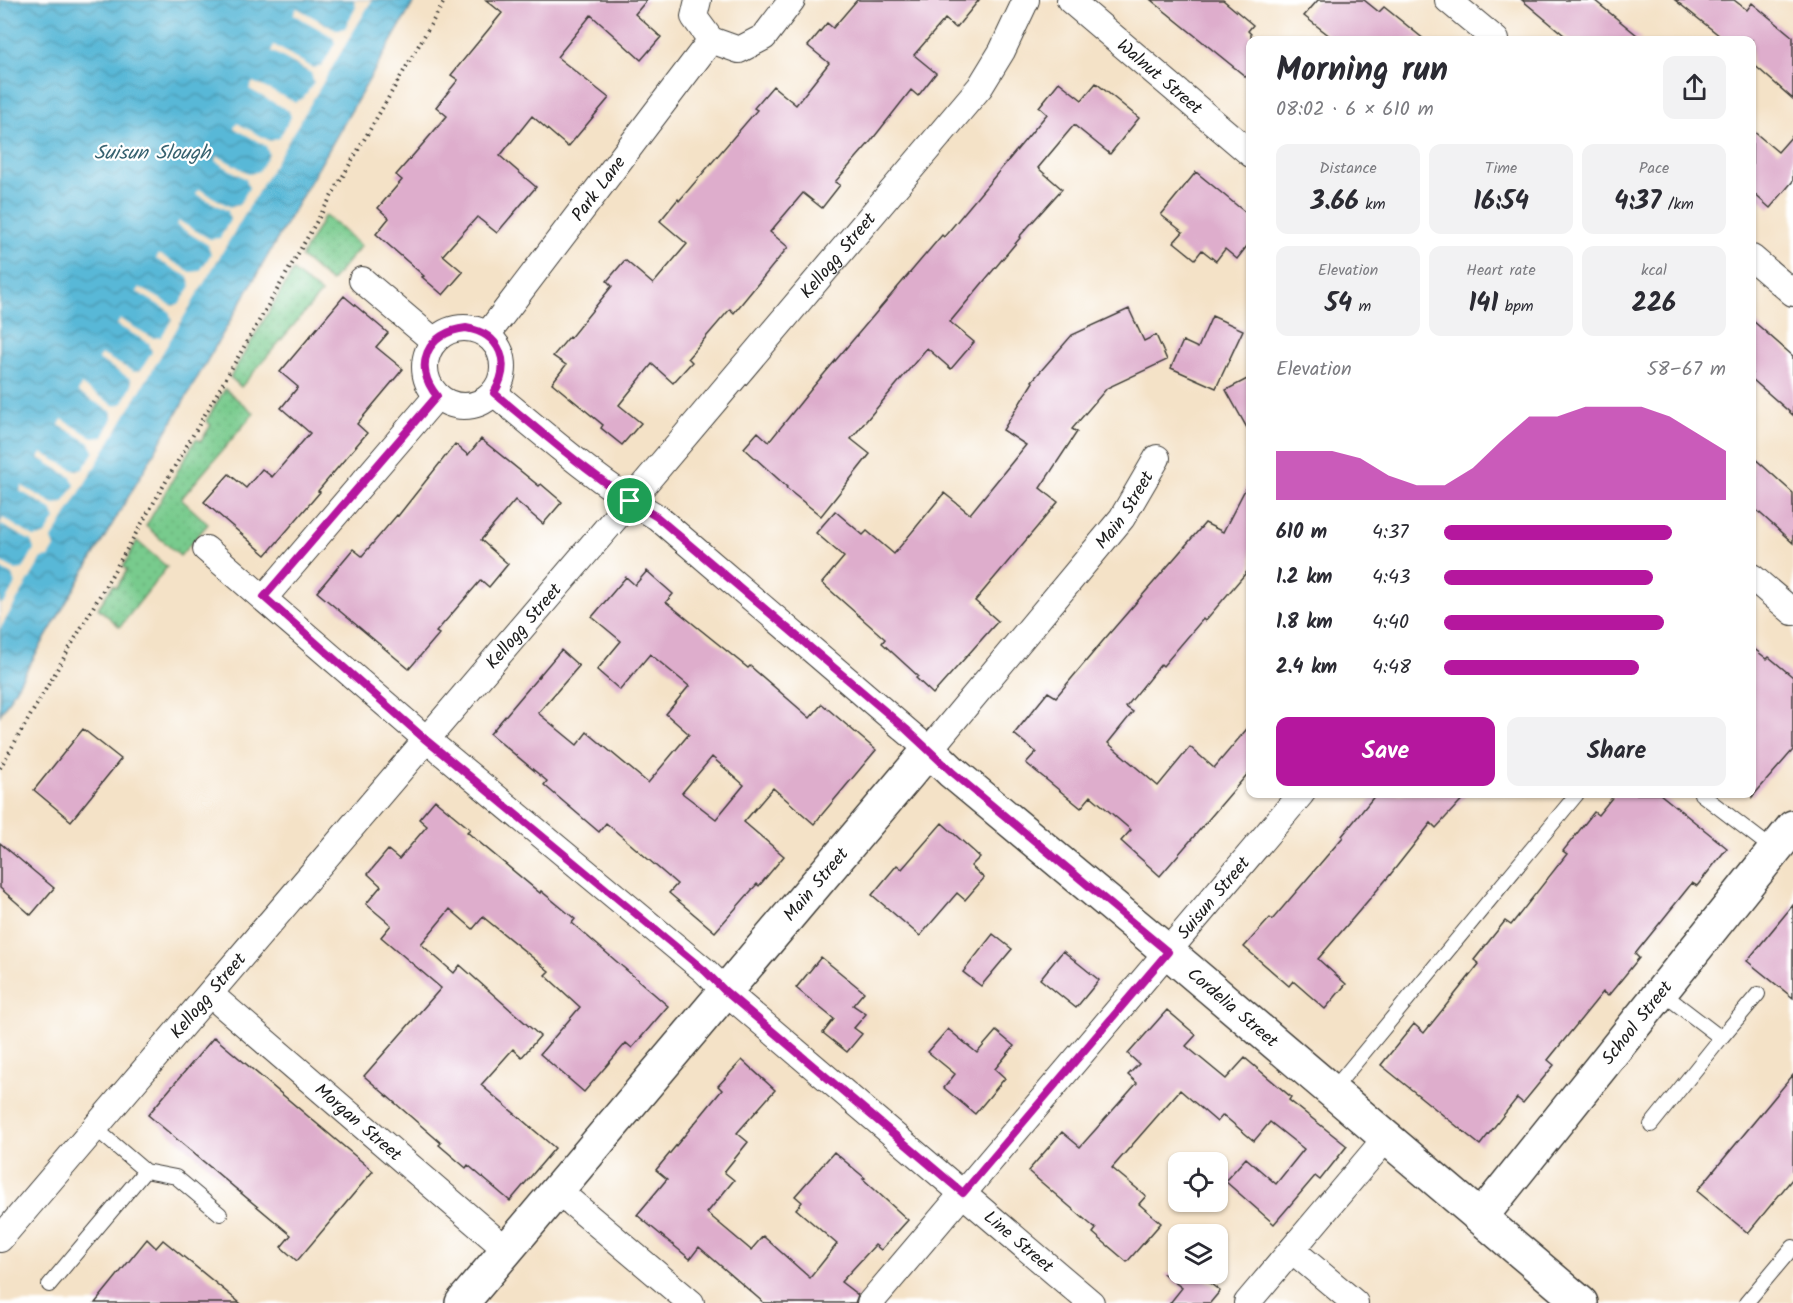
<!DOCTYPE html>
<meta charset="utf-8">
<style>
body{margin:0;font-family:Kalam,sans-serif;background:#f2f2f3;color:#2b2b33;height:100vh;display:flex;flex-direction:column;font-size:22px;white-space:nowrap}
*{box-sizing:border-box;margin:0}
p{font-size:20px;color:#7c7c81}
.icon{flex:none;width:33px;height:33px;fill:none;stroke:currentColor;stroke-width:2;stroke-linecap:round;stroke-linejoin:round}
.map{position:relative;flex:1;overflow:hidden}
.side{position:absolute;left:1246px;top:36px;width:510px;height:762px;display:flex;flex-direction:column;background:#fff;border-radius:12px;box-shadow:0 2px 4px #0004}
.side>*{flex:none}
.tools{position:absolute;left:1168px;top:1152px;display:grid;gap:12px}
.tools a{display:grid;place-items:center;width:60px;height:60px;border-radius:12px;background:#fff;box-shadow:0 2px 4px #0004;font-size:30px}
.pin{position:absolute;display:grid;place-items:center;width:51px;height:51px;color:#fff;margin:-26px;border:3px solid #fff;border-radius:50%;box-shadow:0 2px 6px #0007}
.round{display:grid;place-items:center;flex:none;width:63px;height:63px;border-radius:12px;background:#f2f2f3}
.head{display:flex;align-items:center;justify-content:space-between;height:102px;padding:0 30px}
h1{font-size:33px;font-weight:600;line-height:45px}
.metrics{display:grid;grid-template-columns:repeat(3,1fr);gap:9px;height:102px;padding:6px 30px}
.metrics div{display:grid;align-content:center;border-radius:12px;background:#f2f2f3;text-align:center}
.metrics b{font-size:26px;font-weight:600}
.metrics small{font-size:16px;font-weight:400}
.metrics p{font-size:16px}
.chart{height:168px;padding:12px 30px}
.chart p{display:flex;justify-content:space-between}
.chart svg{width:100%;height:108px;margin-top:6px;fill:#b5179e;opacity:.7}
.cta{display:flex;gap:12px;margin-top:auto;padding:12px 30px}
.cta a{flex:1;height:69px;border-radius:12px;background:#b5179e;color:#fff;font-size:24px;font-weight:600;line-height:69px;text-align:center}
.cta a+a{background:#f2f2f3;color:#2b2b33}
ul{padding:0 30px;list-style:none;font-size:20px}
li{display:grid;grid-template-columns:96px 72px 1fr;align-items:center;height:45px}
li i{height:15px;border-radius:8px;background:#b5179e}
.map>svg:first-child{display:block}
.grass{fill:url(#grass-dots);stroke:#4a7454;stroke-width:1.5}
.water{fill:url(#water-waves);stroke:#3a6a7a;stroke-width:1.5}
.pier{fill:#f4e2c7}
.building{fill:#deadcc;fill-rule:evenodd}
.lines{fill:none;stroke-linecap:round;stroke-linejoin:round}
.lane-casing{stroke:#3c3a36;stroke-width:16}
.street-casing{stroke:#3c3a36;stroke-width:28}
.secondary-casing{stroke:#3c3a36;stroke-width:36}
.path{stroke:#3c3a36;stroke-width:4;stroke-dasharray:1.5 4.5;stroke-linecap:butt}
.lane{stroke:#fff;stroke-width:14}
.street{stroke:#fff;stroke-width:26}
.secondary{stroke:#fff;stroke-width:33}
.route-casing{stroke:#fff;stroke-width:12}
.route{stroke:#b5179e;stroke-width:8}
.labels{text-anchor:middle;stroke-width:4.5;stroke-linejoin:round;paint-order:stroke}
.street-label{font-size:18px;fill:#1c1c1c;stroke:#fff}
.water-label{font-size:20px;font-style:italic;fill:#376270;stroke:#fff}
</style>
<div class="map">
<svg width="1793" height="1303" viewBox="0 0 1793 1303">
<defs>
<pattern id="grass-dots" width="8" height="8" patternUnits="userSpaceOnUse" patternTransform="scale(1.5)"><rect width="8" height="8" fill="#78cb8d"/><path d="M2 2h.1M6 6h.1" fill="none" stroke="#67ae79" stroke-width="1.8" stroke-linecap="round"/></pattern>
<pattern id="water-waves" width="16" height="10" patternUnits="userSpaceOnUse" patternTransform="scale(1.5)"><rect width="16" height="10" fill="#59b8d7"/><path d="M0 5q4-4 8 0t8 0" fill="none" stroke="#4995ae"/></pattern>
</defs>
<rect width="100%" height="100%" fill="#fff"/>
<filter id="ink" filterUnits="userSpaceOnUse"><feTurbulence type="fractalNoise" baseFrequency=".0167" numOctaves="2"/><feDisplacementMap in="SourceGraphic" scale="12" xChannelSelector="R" yChannelSelector="G"/><feConvolveMatrix kernelMatrix="1 2 1 2 8 2 1 2 1" color-interpolation-filters="sRGB"/></filter>
<filter id="wash" filterUnits="userSpaceOnUse"><feTurbulence type="fractalNoise" baseFrequency=".008" numOctaves="4" result="noise"/><feDisplacementMap in="SourceGraphic" scale="24" xChannelSelector="R" yChannelSelector="G"/><feGaussianBlur stdDeviation="1.35" result="paint"/><feColorMatrix in="noise" values="0 0 0 0 0 0 0 0 0 0 0 0 0 0 0 0 0 1.4 0 .05"/><feComposite in="paint" operator="in"/></filter>
<g filter="url(#wash)">
<rect width="100%" height="100%" fill="#f4e2c7"/>
<path class="grass" d="M 325,215 L 361,246 L 331,282 L 301,257 Z
M 293,271 L 321,293 L 241,387 L 230,377 Z
M 225,389 L 254,413 L 181,499 L 208,524 L 180,556 L 146,526 L 196,439 L 201,441 L 211,425 L 206,421 Z
M 137,541 L 167,567 L 120,627 L 98,608 L 113,585 L 117,587 L 127,570 L 123,567 Z"/>
<path class="water" d="M 0,0 L 415,0 L 143,472 L 0,715 Z"/>
<path class="pier" d="M 354,0 L 372,0 L 52,539 L 55,547 L 49,557 L 42,558 L 0,629 L 0,604 L 5,602 L 15,584 L 12,575 L 0,568 L 0,561 L 16,570 L 23,569 L 34,549 L 31,541 L 0,524 L 3,518 L 34,537 L 44,536 L 55,519 L 51,509 L 20,491 L 22,486 L 54,504 L 63,503 L 75,485 L 71,477 L 39,458 L 42,453 L 76,471 L 83,469 L 94,451 L 90,443 L 59,425 L 62,419 L 93,438 L 103,437 L 112,419 L 112,412 L 78,392 L 81,385 L 115,406 L 123,403 L 132,385 L 131,379 L 98,359 L 101,354 L 134,372 L 141,370 L 152,352 L 149,343 L 117,325 L 120,319 L 153,338 L 161,337 L 172,320 L 169,311 L 137,292 L 139,287 L 173,306 L 180,303 L 191,286 L 188,277 L 156,259 L 159,254 L 191,272 L 200,271 L 211,254 L 208,245 L 176,225 L 179,221 L 210,239 L 220,238 L 230,220 L 228,211 L 196,194 L 199,189 L 230,207 L 239,205 L 249,188 L 246,179 L 215,161 L 218,156 L 250,174 L 259,171 L 269,154 L 266,146 L 234,128 L 237,123 L 270,141 L 279,138 L 291,117 L 289,111 L 249,89 L 253,82 L 295,102 L 303,98 L 314,83 L 311,73 L 271,51 L 274,45 L 313,68 L 322,66 L 335,43 L 333,37 L 293,14 L 297,8 L 336,30 L 345,28 L 356,7 Z"/>
<g id="blocks">
<path class="building" d="M 486,0 L 647,0 L 635,14 L 661,37 L 641,60 L 591,15 L 557,57 L 609,98 L 568,147 L 532,116 L 500,156 L 536,187 L 497,233 L 477,217 L 443,255 L 463,272 L 443,295 L 422,277 L 424,276 L 376,234 L 389,218 L 378,208 L 402,180 L 396,175 L 447,116 L 436,107 L 458,80 L 451,75 L 502,13 Z
M 857,0 L 979,0 L 956,28 L 945,19 L 914,55 L 936,73 L 918,96 L 911,90 L 871,141 L 835,182 L 840,185 L 822,208 L 803,193 L 770,232 L 788,247 L 734,313 L 730,309 L 688,358 L 692,362 L 673,383 L 652,364 L 619,405 L 641,423 L 622,445 L 601,428 L 603,425 L 552,383 L 566,365 L 553,356 L 569,337 L 570,338 L 612,286 L 607,281 L 625,260 L 653,284 L 687,244 L 660,221 L 678,199 L 679,201 L 757,110 L 754,108 L 773,86 L 796,105 L 829,63 L 808,46 L 827,23 L 833,28 Z
M 1151,0 L 1223,0 L 1253,25 L 1248,31 L 1251,34 L 1251,81 Z
M 1318,0 L 1364,0 L 1379,12 L 1384,7 L 1425,40 L 1335,40 L 1304,16 Z
M 1522,0 L 1594,0 L 1643,40 L 1570,40 Z
M 1675,0 L 1734,0 L 1747,10 L 1752,3 L 1793,37 L 1793,99 L 1752,63 L 1752,40 L 1725,40 Z
M 1059,82 L 1082,100 L 1096,83 L 1139,118 L 1110,154 L 1074,125 L 1038,168 L 1062,189 L 1019,237 L 1020,238 L 950,322 L 974,342 L 951,369 L 927,348 L 851,439 L 870,454 L 821,516 L 786,488 L 787,487 L 744,448 L 758,432 L 769,442 L 813,387 L 942,235 L 944,237 L 1047,114 L 1039,107 Z
M 1752,130 L 1778,152 L 1793,135 L 1793,181 L 1770,208 L 1752,192 Z
M 1196,172 L 1251,217 L 1251,241 L 1237,259 L 1225,249 L 1216,261 L 1202,250 L 1195,259 L 1174,242 L 1183,232 L 1161,215 Z
M 344,296 L 388,333 L 376,347 L 403,369 L 357,424 L 367,433 L 318,491 L 320,492 L 266,555 L 204,502 L 229,474 L 246,488 L 262,469 L 272,477 L 310,433 L 281,408 L 298,387 L 280,372 Z
M 1129,309 L 1144,341 L 1156,335 L 1167,360 L 1107,388 L 1072,429 L 1077,432 L 1040,488 L 1058,502 L 975,601 L 998,621 L 933,694 L 916,678 L 918,676 L 882,643 L 885,639 L 822,583 L 844,557 L 816,533 L 835,511 L 863,535 L 867,531 L 894,554 L 944,493 L 970,514 L 1026,445 L 1003,430 L 1033,382 L 1032,381 L 1072,335 Z
M 1212,316 L 1243,330 L 1216,388 L 1171,368 L 1183,341 L 1198,348 Z
M 1752,320 L 1793,356 L 1793,415 L 1752,379 Z
M 1251,377 L 1251,435 L 1226,390 Z
M 481,439 L 539,486 L 541,484 L 562,502 L 543,524 L 515,500 L 481,540 L 508,564 L 489,587 L 481,580 L 436,632 L 439,634 L 409,669 L 317,592 L 353,549 L 362,556 L 397,515 L 398,516 L 455,444 L 468,455 Z
M 1752,456 L 1793,493 L 1793,543 L 1752,506 Z
M 1251,478 L 1251,567 L 1205,621 L 1203,619 L 1163,666 L 1161,664 L 1126,707 L 1133,712 L 1108,743 L 1158,786 L 1190,747 L 1214,768 L 1251,724 L 1251,770 L 1160,876 L 1121,841 L 1131,830 L 1091,796 L 1081,808 L 1026,763 L 1036,752 L 1014,734 L 1048,692 L 1056,697 L 1102,642 L 1205,523 L 1223,532 Z
M 647,571 L 673,594 L 666,602 L 748,668 L 750,666 L 810,718 L 822,704 L 876,750 L 814,824 L 773,788 L 744,822 L 784,856 L 759,886 L 757,884 L 715,932 L 669,893 L 677,884 L 606,823 L 599,832 L 544,785 L 547,781 L 490,734 L 561,650 L 579,666 L 538,713 L 577,745 L 587,732 L 648,783 L 689,734 L 666,714 L 689,686 L 650,654 L 620,690 L 597,670 L 621,641 L 592,617 L 626,577 L 635,585 ZM 712,757 L 744,785 L 716,819 L 682,793 Z
M 1752,647 L 1767,659 L 1769,657 L 1793,677 L 1793,750 L 1752,797 Z
M 83,729 L 121,759 L 71,821 L 34,790 Z
M 1376,794 L 1467,794 L 1436,828 L 1431,823 L 1390,875 L 1318,959 L 1346,984 L 1325,1009 L 1293,981 L 1289,986 L 1244,947 L 1270,918 L 1272,920 L 1343,837 L 1342,836 Z
M 1615,794 L 1660,794 L 1727,848 L 1697,886 L 1692,883 L 1635,954 L 1639,958 L 1608,996 L 1603,992 L 1548,1060 L 1554,1065 L 1523,1103 L 1517,1098 L 1480,1145 L 1381,1065 L 1414,1024 L 1424,1033 L 1479,964 L 1474,960 L 1505,921 L 1511,925 L 1567,854 L 1563,851 L 1594,812 L 1598,815 Z
M 435,800 L 470,829 L 467,832 L 540,893 L 541,891 L 575,919 L 572,923 L 668,1006 L 632,1048 L 626,1043 L 584,1092 L 540,1054 L 580,1007 L 545,975 L 549,971 L 483,917 L 473,929 L 450,909 L 421,944 L 454,973 L 460,965 L 540,1036 L 522,1057 L 513,1049 L 481,1085 L 555,1148 L 510,1201 L 468,1165 L 466,1168 L 439,1145 L 441,1143 L 364,1076 L 441,988 L 381,937 L 391,925 L 366,904 L 381,886 L 368,874 L 388,850 L 399,859 L 427,826 L 419,819 Z
M 942,823 L 980,857 L 971,866 L 984,878 L 965,900 L 957,893 L 920,936 L 872,895 L 897,865 L 902,869 Z
M 0,843 L 54,888 L 31,915 L 0,888 Z
M 1793,905 L 1793,998 L 1747,961 Z
M 993,934 L 1012,949 L 981,986 L 963,972 Z
M 1063,951 L 1099,980 L 1076,1008 L 1040,979 Z
M 821,957 L 864,992 L 853,1005 L 866,1014 L 854,1028 L 862,1034 L 847,1052 L 823,1033 L 834,1019 L 796,988 Z
M 1167,1010 L 1196,1035 L 1186,1046 L 1226,1079 L 1245,1058 L 1291,1097 L 1289,1100 L 1347,1146 L 1320,1180 L 1315,1176 L 1274,1224 L 1225,1181 L 1246,1158 L 1276,1184 L 1304,1149 L 1270,1122 L 1254,1141 L 1223,1115 L 1217,1122 L 1180,1090 L 1112,1168 L 1146,1196 L 1139,1204 L 1161,1223 L 1127,1262 L 1093,1233 L 1096,1229 L 1028,1171 L 1062,1132 L 1080,1147 L 1137,1083 L 1128,1075 L 1139,1064 L 1128,1054 Z
M 948,1029 L 977,1053 L 996,1031 L 1014,1046 L 995,1069 L 1005,1078 L 975,1114 L 944,1088 L 955,1074 L 928,1052 Z
M 214,1037 L 373,1171 L 297,1261 L 281,1247 L 291,1235 L 148,1115 Z
M 742,1060 L 775,1090 L 737,1133 L 748,1142 L 724,1172 L 734,1180 L 707,1213 L 751,1250 L 763,1236 L 810,1278 L 837,1244 L 796,1209 L 802,1202 L 795,1196 L 834,1152 L 865,1178 L 863,1179 L 908,1220 L 881,1250 L 875,1245 L 841,1282 L 858,1295 L 855,1303 L 764,1303 L 699,1247 L 690,1259 L 637,1215 L 667,1179 L 656,1170 L 722,1090 L 718,1086 Z
M 1793,1075 L 1793,1178 L 1748,1233 L 1697,1191 Z
M 147,1239 L 156,1248 L 163,1240 L 240,1303 L 95,1303 Z
M 1164,1274 L 1198,1274 L 1220,1291 L 1210,1303 L 1170,1303 L 1182,1288 Z"/>
</g>
</g>
<g filter="url(#ink)">
<use href="#blocks" fill-opacity="0" stroke="#3c3a36" stroke-width="1.5"/>
<g class="lines">
<g class="lane-casing">
<path id="lane" d="M 1701,794 L 1774,850
M 1661,992 L 1721,1038 L 1758,994
M 1332,1091 L 1577,794
M 1651,1125 L 1721,1038
M 95,1128 L 145,1171 L 176,1177 L 220,1214
M 49,1285 L 145,1171
M 1746,1303 L 1793,1247"/>
</g>
<g class="street-casing">
<g id="street">
<path d="M 698,0 L 694,17 L 711,40 L 739,50 L 764,37 L 792,0"/>
<path id="s1" d="M 1070,0 L 1251,154"/>
<path d="M 1448,0 L 1496,40"/>
<path d="M 1752,258 L 1793,293"/>
<path d="M 362,280 L 434,341"/>
<circle cx="464" cy="367" r="39"/>
<path id="s2" d="M 487,335 L 711,40"/>
<path id="s3" d="M 494,393 C 546,436 599,483 657,517 L 929,750 L 1122,518 L 1157,458"/>
<path id="s4" d="M 206,549 L 426,739 L 705,971 L 725,991 L 1091,1303"/>
<path d="M 1752,577 L 1793,612"/>
<path d="M 264,598 L 437,396"/>
<path id="s5" d="M 210,994 L 507,1250"/>
<path d="M 557,1190 L 691,1303"/>
<path id="s6" d="M 0,1239 L 630,501 L 980,87 L 1002,51 L 1026,0"/>
<path d="M 1292,1250 L 1355,1303"/>
<path id="s7" d="M 870,1303 L 1301,794"/>
<path d="M 1247,1303 L 1387,1137"/>
</g>
</g>
<g class="secondary-casing">
<g id="secondary">
<path id="s8" d="M 1481,1217 L 1793,827"/>
<path id="s9" d="M 462,1303 L 929,750 L 952,772 L 1168,952 L 1581,1303"/>
</g>
</g>
<path class="path" d="M 0,768 L 445,0"/>
<use href="#lane" class="lane"/>
<use href="#street" class="street"/>
<use href="#secondary" class="secondary"/>
</g>
</g>
<g class="lines" filter="url(#ink)">
<g class="route-casing">
<path id="route" d="M 466,328 C 501,334 512,363 494,393 C 546,436 599,483 657,517 L 906,729 L 952,772 L 1168,952 L 963,1193 L 725,991 L 705,971 L 426,740 L 264,597 L 437,396 C 412,366 427,332 466,328 Z"/>
</g>
<use href="#route" class="route"/>
</g>
<g class="labels">
<g class="street-label">
<text dy="6" stroke="none"><textPath href="#s1" startOffset="118">Walnut Street</textPath></text>
<text dy="6" stroke="none"><textPath href="#s2" startOffset="184">Park Lane</textPath></text>
<text dy="6" stroke="none"><textPath href="#s6" startOffset="1292">Kellogg Street</textPath></text>
<text dy="6" stroke="none"><textPath href="#s3" startOffset="873">Main Street</textPath></text>
<text dy="6" stroke="none"><textPath href="#s6" startOffset="806">Kellogg Street</textPath></text>
<text dy="6" stroke="none"><textPath href="#s9" startOffset="548">Main Street</textPath></text>
<text dy="6" stroke="none"><textPath href="#s7" startOffset="531">Suisun Street</textPath></text>
<text dy="6" stroke="none"><textPath href="#s6" startOffset="320">Kellogg Street</textPath></text>
<text dy="6" stroke="none"><textPath href="#s9" startOffset="1122">Cordelia Street</textPath></text>
<text dy="6" stroke="none"><textPath href="#s8" startOffset="249">School Street</textPath></text>
<text dy="6" stroke="none"><textPath href="#s5" startOffset="196">Morgan Street</textPath></text>
<text dy="6" stroke="none"><textPath href="#s4" startOffset="1068">Line Street</textPath></text>
</g>
<g class="water-label">
<text x="152" y="159">Suisun Slough</text>
</g>
</g>
</svg>
<div class="tools">
<a><svg class="icon" aria-label="locate" viewBox="0 0 24 24"><circle cx="12" cy="12" r="6"/><path d="M12 2v4M12 18v4M2 12h4M18 12h4"/></svg></a>
<a><svg class="icon" aria-label="layers" viewBox="0 0 24 24"><path d="M12 4l9 5-9 5-9-5zM3 14l9 5 9-5"/></svg></a>
</div>
<div class="pin" style="left:630px;top:501px;background:#1e9e55"><svg class="icon" aria-label="arrive" viewBox="0 0 24 24"><path d="M6 21V4h12l-3 4 3 4H6"/></svg></div>
<section class="side">
<div class="head"><div><h1>Morning run</h1><p>08:02 · 6 × 610 m</p></div><a class="round"><svg class="icon" aria-label="share" viewBox="0 0 24 24"><path d="M12 15V3M7 8l5-5 5 5M5 13v7h14v-7"/></svg></a></div>
<div class="metrics">
<div><p>Distance</p><b>3.66<small> km</small></b></div>
<div><p>Time</p><b>16:54</b></div>
<div><p>Pace</p><b>4:37<small> /km</small></b></div>
</div>
<div class="metrics">
<div><p>Elevation</p><b>54<small> m</small></b></div>
<div><p>Heart rate</p><b>141<small> bpm</small></b></div>
<div><p>kcal</p><b>226</b></div>
</div>
<div class="chart"><p><span>Elevation</span>58–67 m</p>
<svg viewBox="0 0 160 44" preserveAspectRatio="none"><path d="M0 44V24L10 24L20 24L30 27L40 34L50 38L60 38L70 31L80 20L90 10L100 10L110 6L120 6L130 6L140 10L150 17L160 24V44z"/></svg>
</div>
<ul>
<li><b>610 m</b>4:37<i style="width:81%"></i></li>
<li><b>1.2 km</b>4:43<i style="width:74%"></i></li>
<li><b>1.8 km</b>4:40<i style="width:78%"></i></li>
<li><b>2.4 km</b>4:48<i style="width:69%"></i></li>
</ul>
<div class="cta"><a>Save</a><a>Share</a></div>
</section>
</div>
